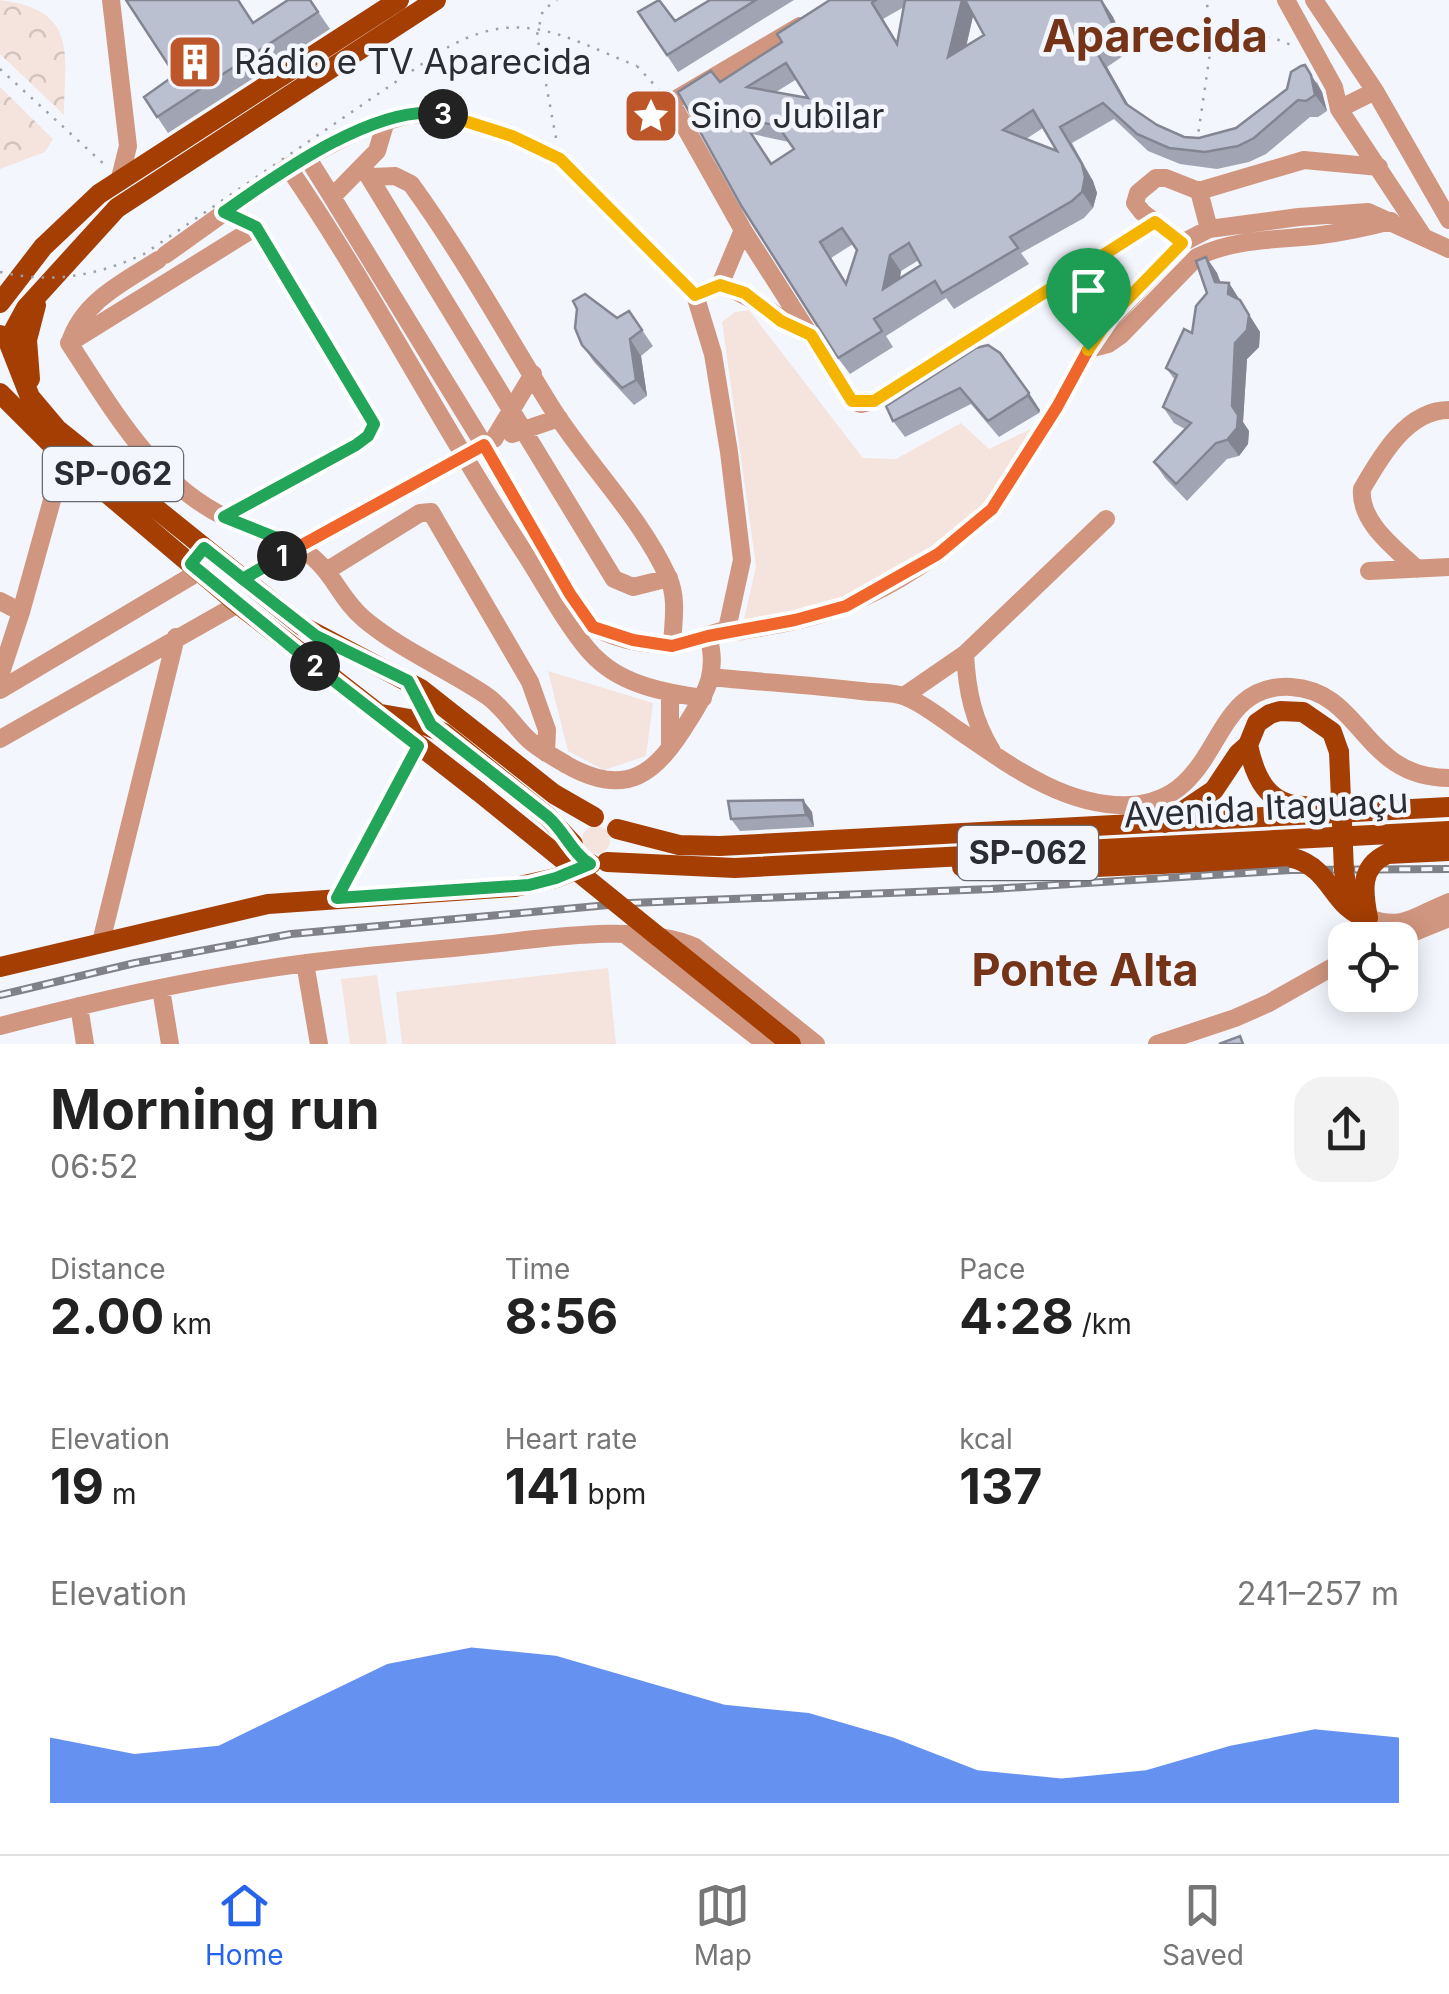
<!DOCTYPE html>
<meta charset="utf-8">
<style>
body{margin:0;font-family:Inter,sans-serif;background:#f2f2f2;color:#222;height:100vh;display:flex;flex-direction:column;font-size:38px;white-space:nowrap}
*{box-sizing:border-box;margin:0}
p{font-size:32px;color:#767676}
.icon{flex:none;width:55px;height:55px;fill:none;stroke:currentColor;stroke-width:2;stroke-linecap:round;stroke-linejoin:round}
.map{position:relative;height:1044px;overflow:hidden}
.drawer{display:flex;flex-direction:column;background:#fff;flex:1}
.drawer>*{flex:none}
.controls{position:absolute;left:1328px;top:922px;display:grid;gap:20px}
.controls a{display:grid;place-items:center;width:90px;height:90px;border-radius:20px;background:#fff;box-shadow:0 5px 25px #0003;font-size:50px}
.pin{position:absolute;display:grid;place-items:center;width:85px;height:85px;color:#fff;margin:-102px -42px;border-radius:50% 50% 50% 0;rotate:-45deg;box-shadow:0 0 10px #0007}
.pin .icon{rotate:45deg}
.km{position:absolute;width:50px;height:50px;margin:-25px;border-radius:50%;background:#222;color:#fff;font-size:28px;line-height:50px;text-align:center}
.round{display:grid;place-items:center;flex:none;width:105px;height:105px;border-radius:30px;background:#f2f2f2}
.head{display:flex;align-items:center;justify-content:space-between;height:170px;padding:0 50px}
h1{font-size:55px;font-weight:700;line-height:75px}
.stats{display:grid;grid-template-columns:repeat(3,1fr);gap:15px;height:170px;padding:10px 50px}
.stats div{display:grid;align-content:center}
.stats b{font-size:50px;font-weight:700}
.stats small{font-size:28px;font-weight:400}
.stats p{font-size:28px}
.chart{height:280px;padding:20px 50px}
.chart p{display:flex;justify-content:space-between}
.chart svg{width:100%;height:180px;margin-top:10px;fill:#2563eb;opacity:.7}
.tabs{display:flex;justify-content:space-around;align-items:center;height:140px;border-top:2px solid #e0e0e0;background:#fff;font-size:28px;color:#767676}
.tabs a{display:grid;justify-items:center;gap:5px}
.tabs .current{color:#2563eb}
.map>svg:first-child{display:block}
.forest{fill:url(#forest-crowns)}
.park{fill:#f4e4dd}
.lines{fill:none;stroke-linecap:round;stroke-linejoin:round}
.path{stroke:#9fa1a8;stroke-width:2.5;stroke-dasharray:2.5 8;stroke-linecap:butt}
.minor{stroke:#d1967f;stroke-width:18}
.major{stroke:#a53e03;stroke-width:20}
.rail-casing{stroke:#808288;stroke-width:8}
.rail{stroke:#f4f6fd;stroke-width:4;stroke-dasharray:11;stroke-linecap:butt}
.path-bridge{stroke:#9fa1a8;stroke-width:2.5;stroke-dasharray:2.5 8;stroke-linecap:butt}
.major-bridge{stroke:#a53e03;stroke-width:20}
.wall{fill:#a1a5b3;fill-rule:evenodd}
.shaded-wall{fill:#838692}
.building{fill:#bbc0d0;stroke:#838692;stroke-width:2.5;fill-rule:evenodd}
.split-1-casing{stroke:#fff;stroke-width:20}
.split-2-casing{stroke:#fff;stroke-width:20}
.split-3-casing{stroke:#fff;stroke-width:20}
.split-4-casing{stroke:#fff;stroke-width:20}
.split-1{stroke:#f0652b;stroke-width:12}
.split-2{stroke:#22a559;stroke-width:12}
.split-3{stroke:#22a559;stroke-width:12}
.split-4{stroke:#f5b400;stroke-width:12}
.labels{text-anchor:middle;stroke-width:9;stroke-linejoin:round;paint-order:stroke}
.shield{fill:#f4f6fd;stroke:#676970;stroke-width:2.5}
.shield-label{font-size:32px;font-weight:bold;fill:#2b2d33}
.poi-label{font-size:35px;fill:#2b2d33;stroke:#f4f6fd;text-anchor:start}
.street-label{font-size:35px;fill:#2b2d33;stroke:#f4f6fd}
.district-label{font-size:45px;font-weight:bold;fill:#753417;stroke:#f4f6fd}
</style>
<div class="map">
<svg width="1449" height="1044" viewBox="0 0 1449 1044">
<defs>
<pattern id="forest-crowns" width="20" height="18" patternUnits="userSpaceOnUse" patternTransform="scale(2.5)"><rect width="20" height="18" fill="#f4e4dd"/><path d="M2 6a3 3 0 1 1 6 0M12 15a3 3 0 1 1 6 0" fill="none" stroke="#d1c4be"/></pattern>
</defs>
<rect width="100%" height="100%" fill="#f4f6fd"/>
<path class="forest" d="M 0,0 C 78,10 65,52 64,115 L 0,54 Z
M 0,87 L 53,139 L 45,152 L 0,169 Z"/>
<path class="park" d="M 749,310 L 863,458 L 896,459 L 961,423 L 989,449 L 1055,417 L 978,530 L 883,592 L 739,642 L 756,566 L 722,322 L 735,312 Z
M 548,671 L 653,703 L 646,756 L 604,770 L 568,751 Z
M582 840a14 14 0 1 1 28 0a14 14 0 1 1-28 0Z
M 608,968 L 616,1044 L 402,1044 L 396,992 Z
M 377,975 L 387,1044 L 350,1044 L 341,979 Z"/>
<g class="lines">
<path class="path" d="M 1215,33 C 1242,33 1270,33 1294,47
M 637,66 L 660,91
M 0,69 L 106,166
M 556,138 L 537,35 L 543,10 L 557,0
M 1197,142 L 1213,33 L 1206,0
M 261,568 L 280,557"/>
<path class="minor" d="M 111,0 L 128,146 L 120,178
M 1286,0 L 1334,87 L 1339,109 L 1423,236
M 1314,0 L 1375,91 L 1449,220
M 800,26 L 671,102 L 743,230 L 852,401 L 861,404 L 874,401 L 1155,222
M 1339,109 L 1375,91
M 307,157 L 332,197 L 377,151 L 386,121
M 288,167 C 373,291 441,426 524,552 C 543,581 573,637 597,659 C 624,685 666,693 703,698
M 363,167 L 614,579 L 633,587 L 669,578
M 372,177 L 395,176 L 411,184 C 462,254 504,331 550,405 C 586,463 640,515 668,577 C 678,597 673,624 672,645
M 1199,191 L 1209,229
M 332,197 L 484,445 L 583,617 C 603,638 640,644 668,645 C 683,645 698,637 713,635 C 757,628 804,623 846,605 C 900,584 950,548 992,509 L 1057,407 L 1099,332 L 1182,243 L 1209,229 L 1299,217 L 1368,212 L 1449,249
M 224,212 L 256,227 L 374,423 L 368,436 L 356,445 L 224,517
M 1182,243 L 1142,212 L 1135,203 L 1138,193 L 1156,178 L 1166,178 L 1199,191 L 1304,160 L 1379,167
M 165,255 L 288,167 L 363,128 L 408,115 L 437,113 L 481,126 L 512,136 L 560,159 L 695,295 L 713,354 L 729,452 L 742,560 L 727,629 L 708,635 C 718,671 708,690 689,720 C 656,774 627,799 567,765 C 554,757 540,750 529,740 C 514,726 504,708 487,696 C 447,669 401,650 364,619 C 336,595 335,570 299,547
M 720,285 C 756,297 776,318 810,335
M 711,289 L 720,285 L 743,230
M 70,342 C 83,301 124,282 158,260
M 69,343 C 112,408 153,483 227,518 C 250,529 275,537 299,547 L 494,439 L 533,374
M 69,343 L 256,227
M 1089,349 L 1108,344 L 1121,335 L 1197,257 C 1235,238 1280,240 1321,235 C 1345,232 1368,227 1391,221
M 512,434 L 559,418
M 1417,569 C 1395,548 1359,522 1362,489 C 1381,456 1407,410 1449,410
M 328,570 L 420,513 L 431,512 L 530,682 L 547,730 L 546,753
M 1369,571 L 1449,567
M 0,601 L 21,612
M 0,676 L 21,612 L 64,457
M 710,677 C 760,682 811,685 861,691 C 875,693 894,692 906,697 C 924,704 942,719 958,730 C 1008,764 1065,808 1130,805 C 1226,800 1205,682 1291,687 C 1363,691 1362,778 1449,778
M 0,690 L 200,571
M 904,696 L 965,654
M 0,739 L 238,604
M 670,747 L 670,694
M 992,751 C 973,720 967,691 965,654 L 1106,519
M 337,898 L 418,746
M 1368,918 C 1404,931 1416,915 1449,902
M 627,936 L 766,1044
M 1395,940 L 1449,918
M 101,942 L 176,637
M 305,963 L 319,1044
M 161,989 L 170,1044
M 79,1006 L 85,1044
M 0,1026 C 101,1000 204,976 307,963 C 365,955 424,951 482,945 C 541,939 641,922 695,947 L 816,1044
M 1157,1044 L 1235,1018 L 1269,1003 L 1345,960"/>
<path class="major" d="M 0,303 L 43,247 L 99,194 L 399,0
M 0,335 L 8,341 L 30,397 L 57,429 L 302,626 L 421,689 L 554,794 L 594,817
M 8,341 L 26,308 L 117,208 L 436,0
M 30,379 L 27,340 L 36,305
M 0,393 L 64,457 L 238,604 L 478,791
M 381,714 L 410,719 L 444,733 L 548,817 L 573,844
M 1248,745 C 1255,778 1268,806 1305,806
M 1165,823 L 1214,790 L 1238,754 L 1248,745 L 1257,723 L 1270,714 L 1280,711 L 1303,712 L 1332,732 L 1339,752
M 617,829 L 679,845 L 720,846 L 1449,807
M 1387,854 L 1449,851
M 607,862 L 735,868 L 1449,831
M 962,867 L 1030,870 L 1293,858
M 1344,871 L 1348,896 L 1362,914
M 0,967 L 268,904 L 515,887 L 556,878 L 591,864"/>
<g class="rail-casing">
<path id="rail" d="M 0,995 L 135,963 L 291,934 L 630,903 L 991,889 L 1291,870 L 1449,869"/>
</g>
<use href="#rail" class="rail"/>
<path class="path-bridge" d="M 0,272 C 52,284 96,276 144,254 L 438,53 C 518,4 559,35 637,66"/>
<path class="major-bridge" d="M 1339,752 L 1344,871
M 478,791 L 791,1044
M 1293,858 C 1333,869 1332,909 1368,918
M 1368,918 C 1363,892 1359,867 1387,854"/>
</g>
<path class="wall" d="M 310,0 L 330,29 L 168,133 L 144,97 L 254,23 Z
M 710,0 L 794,0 L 678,72 L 638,12 L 675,21 Z
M 830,0 L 1101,0 L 1113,17 L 1129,52 L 1107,67 L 1129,106 L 1157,125 L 1184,137 L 1199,138 L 1236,128 L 1317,82 L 1322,92 L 1327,111 L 1318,117 L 1310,117 L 1266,154 L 1249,162 L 1217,169 L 1180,164 L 1148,151 L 1114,119 L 1072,143 L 1093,181 L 1097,193 L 1093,208 L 1084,218 L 1021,253 L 1029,264 L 954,309 L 946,298 L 886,336 L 893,347 L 850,374 L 838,358 L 720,82 L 782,42 ZM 904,7 L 897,42 L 883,19 ZM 973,15 L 984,35 L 966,46 ZM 797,79 L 808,98 L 776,92 ZM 1043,128 L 1057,151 L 1026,139 ZM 752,134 L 789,142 L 794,149 L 772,163 ZM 853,244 L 857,250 L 846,282 L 831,258 ZM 919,260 L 921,265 L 900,279 L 901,271 Z
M 1206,257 L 1217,273 L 1221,283 L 1229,283 L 1260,332 L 1259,347 L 1247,359 L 1243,422 L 1249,431 L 1248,444 L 1239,456 L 1227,459 L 1187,501 L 1165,478 L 1154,462 L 1185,429 L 1174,423 L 1163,407 L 1175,380 L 1166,368 L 1192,333 L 1207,293 Z
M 629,311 L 653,346 L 641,356 L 647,396 L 634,405 L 594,362 L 582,345 L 617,318 Z
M 988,345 L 1040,410 L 1039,413 L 999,437 L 971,404 L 905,437 L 893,421 Z
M 803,800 L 812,812 L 814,827 L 740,831 L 731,819 Z"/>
<path class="shaded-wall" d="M 962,0 L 966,0 L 974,12 L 960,74 L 948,57 Z
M 1102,0 L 1113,17 L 1129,52 L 1118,35 Z
M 1096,51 L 1107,67 L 1137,120 L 1126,104 Z
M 1305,65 L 1322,92 L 1327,111 L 1315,95 Z
M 1060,127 L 1093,181 L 1097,193 L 1093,208 L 1082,192 Z
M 890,255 L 901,271 L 895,306 L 883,289 Z
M 1206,257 L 1217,273 L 1226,299 L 1215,282 Z
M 1229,283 L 1260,332 L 1259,347 L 1247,359 L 1243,422 L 1249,431 L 1248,444 L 1239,456 L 1227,440 L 1232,406 L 1235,343 L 1228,294 Z
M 630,339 L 641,356 L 647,396 L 636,380 Z
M 1029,393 L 1040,410 L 1039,413 L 1027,396 Z
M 803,800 L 812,812 L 814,827 L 806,815 Z"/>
<path class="building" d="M 126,0 L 238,0 L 253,23 L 288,0 L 310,0 L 318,12 L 157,117 L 144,97 L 175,75 Z
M 659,0 L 675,21 L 710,0 L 756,0 L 667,55 L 638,12 Z
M 830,0 L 876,0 L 872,3 L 897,44 L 905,0 L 962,0 L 948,57 L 984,35 L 965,0 L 1101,0 L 1118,35 L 1096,51 L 1126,104 L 1157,125 L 1184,137 L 1199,138 L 1236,128 L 1287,89 L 1291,72 L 1301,66 L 1305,65 L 1311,75 L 1315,95 L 1306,101 L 1298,100 L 1254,138 L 1238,146 L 1205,152 L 1169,148 L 1137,134 L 1103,103 L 1060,127 L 1082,164 L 1085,177 L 1082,192 L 1072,201 L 1010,237 L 1018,248 L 942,293 L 935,281 L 874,319 L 882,331 L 838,358 L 742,207 L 678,92 L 711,71 L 720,82 L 782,42 L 777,34 ZM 786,63 L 808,98 L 747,87 ZM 1033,110 L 1057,151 L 1003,130 ZM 741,118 L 778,126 L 794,149 L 771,164 ZM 842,228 L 857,250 L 846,284 L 820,242 ZM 909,243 L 921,265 L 883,289 L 890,255 Z
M 1206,257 L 1215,282 L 1229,283 L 1228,294 L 1240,300 L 1249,315 L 1247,330 L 1235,343 L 1232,406 L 1238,415 L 1237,428 L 1227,440 L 1216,443 L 1176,484 L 1154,462 L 1191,423 L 1163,407 L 1177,375 L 1166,368 L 1184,329 L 1192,333 L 1196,306 L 1207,293 L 1196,261 Z
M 585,294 L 617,318 L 629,311 L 642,330 L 630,339 L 636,380 L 622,388 L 582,345 L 575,328 L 577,309 L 573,301 Z
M 988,345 L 1000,353 L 1029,393 L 1027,396 L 988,421 L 960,388 L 893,421 L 886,406 L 976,348 Z
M 803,800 L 806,815 L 731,819 L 728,801 Z
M 1240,1036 L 1243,1044 L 1219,1044 Z"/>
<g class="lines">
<g class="split-1-casing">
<path id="split-1" d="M 282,556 L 484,445 L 570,594 L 593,627 L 633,640 L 672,646 L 708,636 L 795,620 L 846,606 L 938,554 L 992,509 L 1057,407 L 1088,350"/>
</g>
<g class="split-2-casing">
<path id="split-2" d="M 282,556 L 243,579 L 316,636 L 408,681 L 431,725 L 548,817 C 564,831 573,854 590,864 L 556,878 L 529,885 L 337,898 L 418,746 L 315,666"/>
</g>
<g class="split-3-casing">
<path id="split-3" d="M 315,666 L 191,564 L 204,548 L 243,579 L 299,547 L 224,517 L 356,445 L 368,436 L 374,424 L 256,227 L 224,212 C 275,176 377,102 443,114"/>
</g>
<g class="split-4-casing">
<path id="split-4" d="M 443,114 L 512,136 L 560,159 L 695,295 L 720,285 L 745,293 L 781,321 L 811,335 L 852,401 L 874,401 L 1155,222 L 1182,243 L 1111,316 L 1088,350"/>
</g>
<use href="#split-1" class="split-1"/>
<use href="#split-2" class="split-2"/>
<use href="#split-3" class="split-3"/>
<use href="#split-4" class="split-4"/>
</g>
<defs>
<g id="building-square" transform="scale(2.875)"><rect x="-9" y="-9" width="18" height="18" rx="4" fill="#bd572a" stroke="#f4f6fd"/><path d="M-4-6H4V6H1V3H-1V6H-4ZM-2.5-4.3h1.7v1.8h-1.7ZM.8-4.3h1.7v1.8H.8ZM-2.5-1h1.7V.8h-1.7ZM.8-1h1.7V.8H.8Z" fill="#fff"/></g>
<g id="sight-square" transform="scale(2.875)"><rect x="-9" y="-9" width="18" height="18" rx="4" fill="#bd572a" stroke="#f4f6fd"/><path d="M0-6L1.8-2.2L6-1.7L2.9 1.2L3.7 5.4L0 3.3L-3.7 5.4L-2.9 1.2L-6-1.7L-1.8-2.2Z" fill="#fff"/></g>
</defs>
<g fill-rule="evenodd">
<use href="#building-square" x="195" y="62"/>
<use href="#sight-square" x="651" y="116"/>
</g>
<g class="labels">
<g class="shield">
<rect x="43" y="447" width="140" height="54" rx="8"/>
<rect x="958" y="826" width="140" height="54" rx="8"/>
</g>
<g class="shield-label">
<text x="113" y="485">SP-062</text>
<text x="1028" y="864">SP-062</text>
</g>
<g class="poi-label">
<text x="234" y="74">Rádio e TV Aparecida</text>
<text x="690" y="128">Sino Jubilar</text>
</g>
<g class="street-label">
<text transform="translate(1266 808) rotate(-3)" y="12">Avenida Itaguaçu</text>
</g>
<g class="district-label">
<text x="1155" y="52">Aparecida</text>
<text x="1085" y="986">Ponte Alta</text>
</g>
</g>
</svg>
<div class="controls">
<a><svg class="icon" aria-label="locate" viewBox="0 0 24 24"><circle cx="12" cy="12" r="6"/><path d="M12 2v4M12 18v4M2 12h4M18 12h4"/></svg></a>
</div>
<div class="pin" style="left:1088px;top:350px;background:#1e9e55"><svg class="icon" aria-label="arrive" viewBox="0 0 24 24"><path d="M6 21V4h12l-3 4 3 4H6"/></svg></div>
<b class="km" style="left:282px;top:556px">1</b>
<b class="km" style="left:315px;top:666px">2</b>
<b class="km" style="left:443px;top:114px">3</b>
</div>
<section class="drawer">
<div class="head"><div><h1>Morning run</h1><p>06:52</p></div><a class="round"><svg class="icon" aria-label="share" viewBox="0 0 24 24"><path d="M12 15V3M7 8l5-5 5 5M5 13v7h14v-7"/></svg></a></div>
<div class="stats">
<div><p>Distance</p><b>2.00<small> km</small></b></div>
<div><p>Time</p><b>8:56</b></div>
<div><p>Pace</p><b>4:28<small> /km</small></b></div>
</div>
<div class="stats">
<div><p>Elevation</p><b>19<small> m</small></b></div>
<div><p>Heart rate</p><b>141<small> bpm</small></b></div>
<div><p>kcal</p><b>137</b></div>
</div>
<div class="chart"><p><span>Elevation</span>241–257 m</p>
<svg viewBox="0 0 160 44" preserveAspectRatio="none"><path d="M0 44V28L10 32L20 30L30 20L40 10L50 6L60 8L70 14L80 20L90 22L100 28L110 36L120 38L130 36L140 30L150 26L160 28V44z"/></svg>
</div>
</section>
<nav class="tabs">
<a class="current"><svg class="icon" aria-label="home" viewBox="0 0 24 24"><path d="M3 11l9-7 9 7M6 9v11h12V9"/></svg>Home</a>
<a><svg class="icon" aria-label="map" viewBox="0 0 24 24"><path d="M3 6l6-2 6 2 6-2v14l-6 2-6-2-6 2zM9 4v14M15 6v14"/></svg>Map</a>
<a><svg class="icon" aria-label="saved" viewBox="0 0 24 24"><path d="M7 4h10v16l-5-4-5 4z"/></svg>Saved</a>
</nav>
